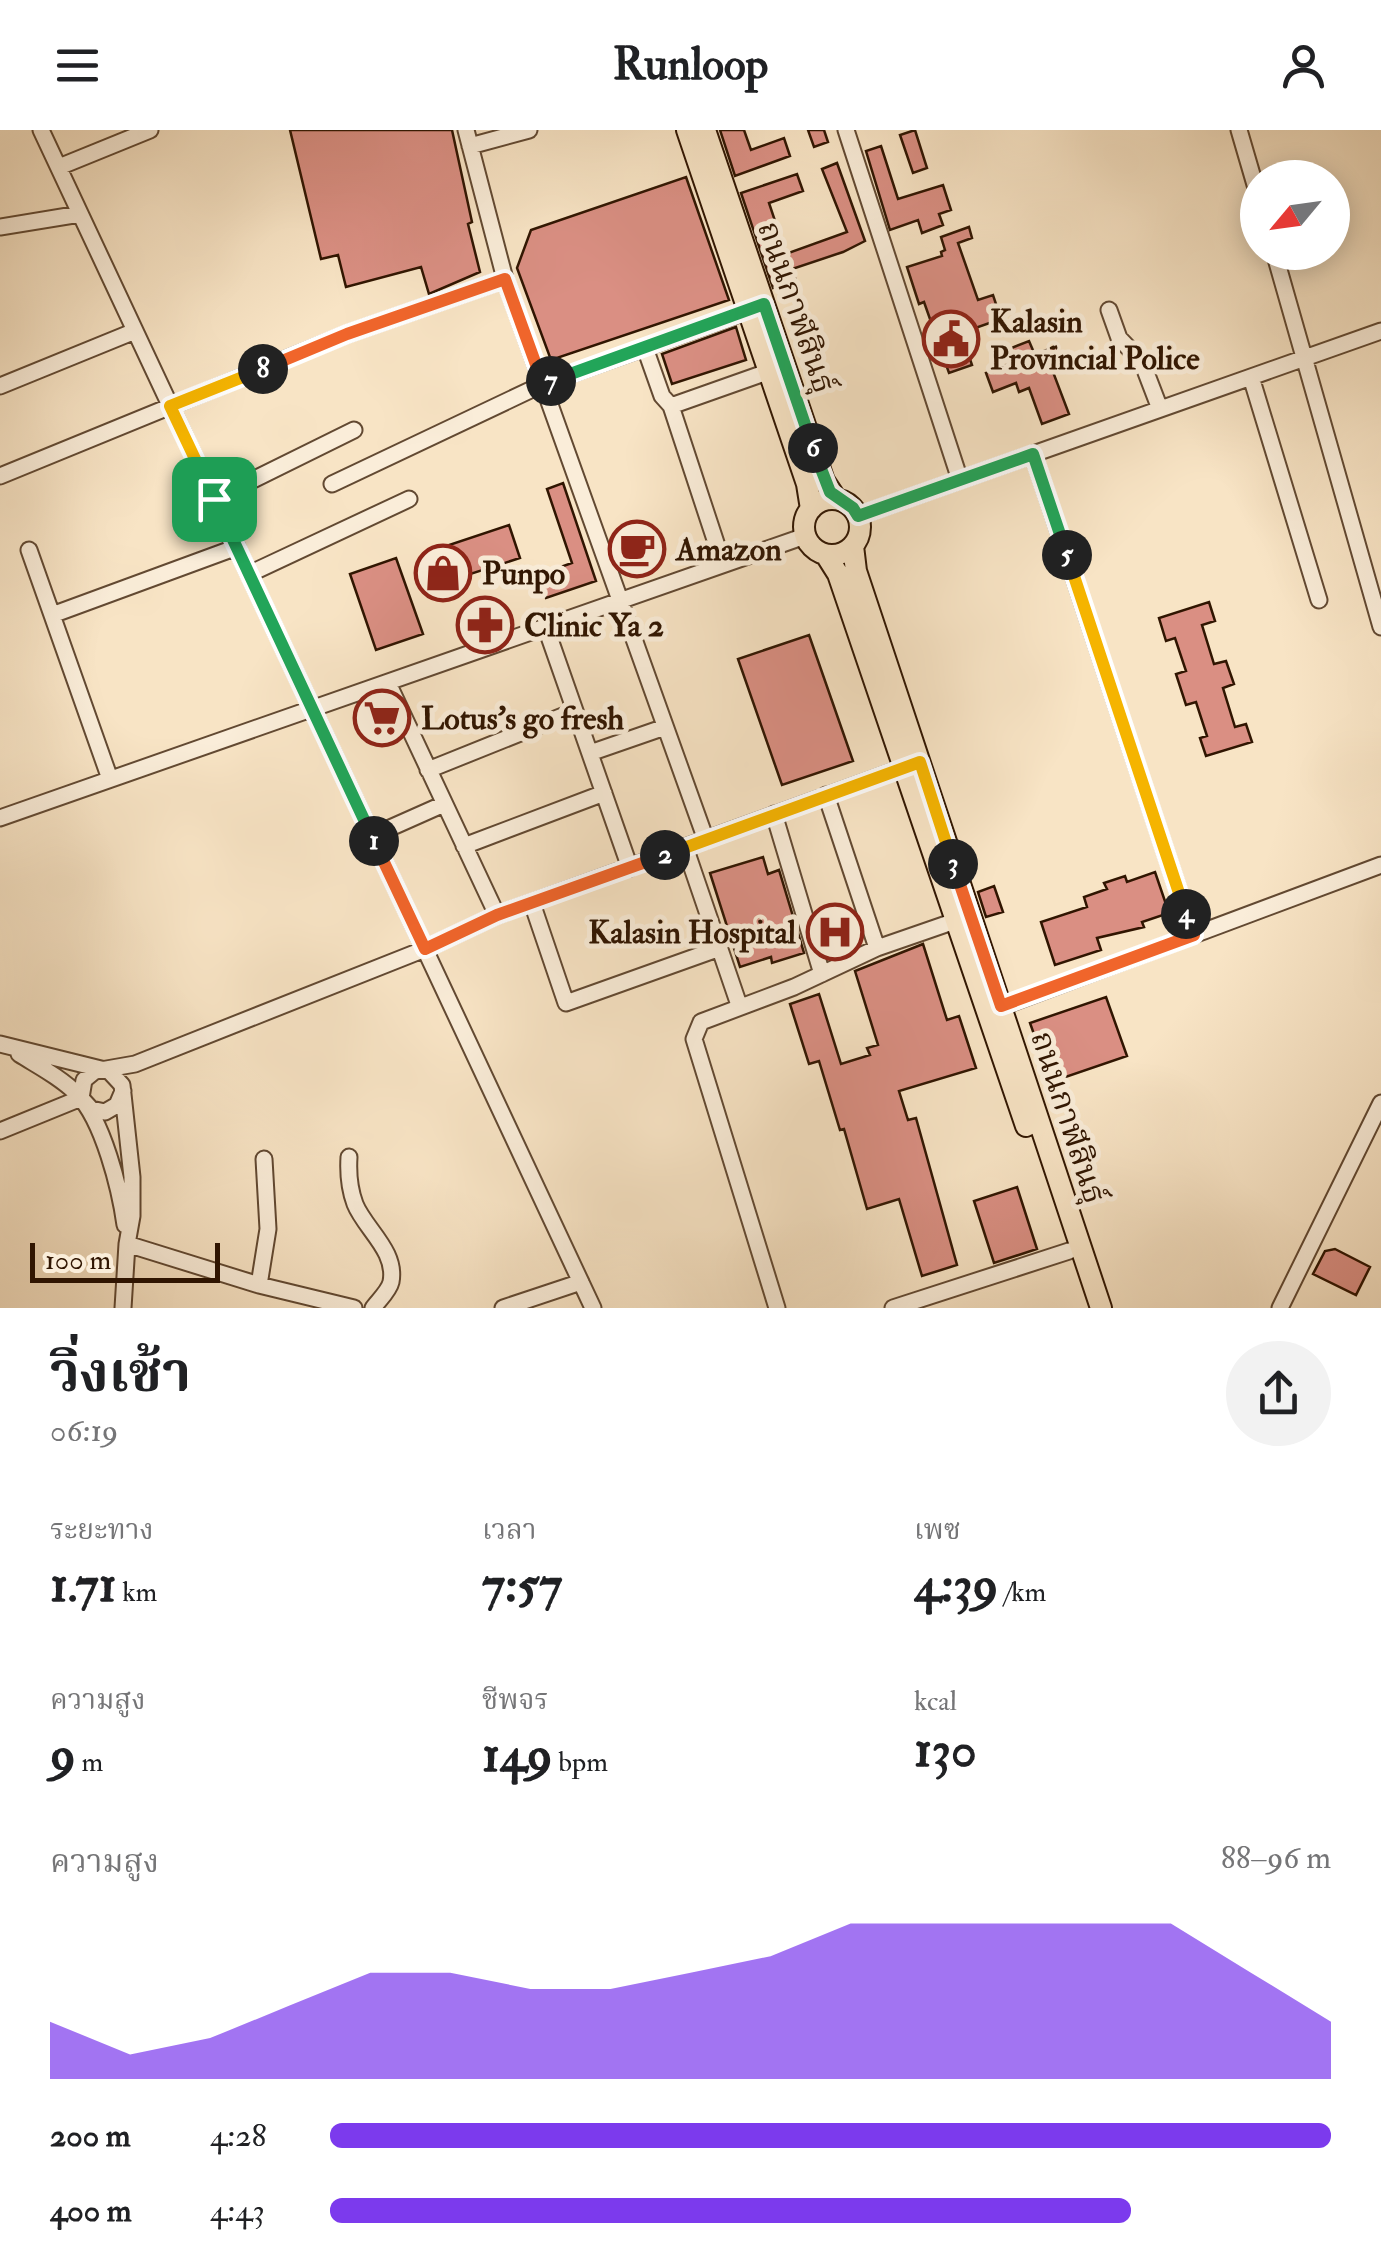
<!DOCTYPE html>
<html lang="th">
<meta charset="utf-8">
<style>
body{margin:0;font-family:"IM FELL Double Pica","Noto Serif Thai",serif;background:#f2f2f2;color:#202124;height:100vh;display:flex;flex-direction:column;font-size:38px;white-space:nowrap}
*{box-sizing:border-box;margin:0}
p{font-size:32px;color:#757577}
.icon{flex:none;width:55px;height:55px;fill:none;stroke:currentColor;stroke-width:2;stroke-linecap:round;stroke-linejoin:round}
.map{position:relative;height:1178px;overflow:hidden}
.side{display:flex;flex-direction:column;background:#fff;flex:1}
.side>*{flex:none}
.needle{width:65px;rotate:241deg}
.controls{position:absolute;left:1240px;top:30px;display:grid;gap:20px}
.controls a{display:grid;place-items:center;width:110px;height:110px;border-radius:50%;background:#fff;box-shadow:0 5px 25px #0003;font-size:50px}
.scale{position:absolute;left:30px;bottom:25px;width:190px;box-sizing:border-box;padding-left:10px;border:5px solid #301501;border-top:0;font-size:28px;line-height:35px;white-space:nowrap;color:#301501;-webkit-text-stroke:8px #faedd9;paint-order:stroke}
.pin{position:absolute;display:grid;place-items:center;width:85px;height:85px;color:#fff;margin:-42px;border-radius:20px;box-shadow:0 5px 15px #0006}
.km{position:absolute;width:50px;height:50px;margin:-25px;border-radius:50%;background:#222;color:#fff;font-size:28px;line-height:50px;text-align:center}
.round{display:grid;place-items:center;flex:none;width:105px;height:105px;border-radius:52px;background:#f2f2f2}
.summary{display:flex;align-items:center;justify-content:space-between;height:170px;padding:0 50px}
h1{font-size:55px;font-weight:700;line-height:75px}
.stats{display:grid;grid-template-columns:repeat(3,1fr);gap:15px;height:170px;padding:10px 50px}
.stats div{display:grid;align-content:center}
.stats b{font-size:50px;font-weight:700}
.stats small{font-size:28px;font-weight:400}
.stats p{font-size:28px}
.chart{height:280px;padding:20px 50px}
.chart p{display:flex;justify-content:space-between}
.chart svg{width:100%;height:180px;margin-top:10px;fill:#7c3aed;opacity:.7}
ul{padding:0 50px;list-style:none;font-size:32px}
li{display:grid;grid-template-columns:160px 120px 1fr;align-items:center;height:75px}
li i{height:25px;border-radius:12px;background:#7c3aed}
header{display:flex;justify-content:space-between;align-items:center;height:130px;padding:0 50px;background:#fff;font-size:45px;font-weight:700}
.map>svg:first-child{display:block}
.building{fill:#da8f83;stroke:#301501;stroke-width:2.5}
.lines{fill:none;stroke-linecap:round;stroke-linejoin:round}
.minor-casing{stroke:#624932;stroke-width:19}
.major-casing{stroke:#301501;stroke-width:24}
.minor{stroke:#faedd9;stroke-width:15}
.major{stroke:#f8e4c5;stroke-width:20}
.split-1-casing{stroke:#fff;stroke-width:20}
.split-2-casing{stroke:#fff;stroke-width:20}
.split-3-casing{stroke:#fff;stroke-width:20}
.split-4-casing{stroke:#fff;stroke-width:20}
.split-5-casing{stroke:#fff;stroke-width:20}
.split-6-casing{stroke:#fff;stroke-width:20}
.split-7-casing{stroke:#fff;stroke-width:20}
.split-8-casing{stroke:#fff;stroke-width:20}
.split-9-casing{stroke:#fff;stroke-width:20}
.split-1{stroke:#22a559;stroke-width:12}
.split-2{stroke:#f0652b;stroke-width:12}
.split-3{stroke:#f5b400;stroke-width:12}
.split-4{stroke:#f0652b;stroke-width:12}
.split-5{stroke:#f5b400;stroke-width:12}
.split-6{stroke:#22a559;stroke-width:12}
.split-7{stroke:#22a559;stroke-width:12}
.split-8{stroke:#f0652b;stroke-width:12}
.split-9{stroke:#f5b400;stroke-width:12}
.labels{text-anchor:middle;stroke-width:10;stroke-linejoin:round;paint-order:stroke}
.street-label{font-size:32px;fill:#301501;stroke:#faedd9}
.poi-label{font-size:32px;font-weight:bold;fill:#301501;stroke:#faedd9;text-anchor:start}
</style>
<header><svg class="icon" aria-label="menu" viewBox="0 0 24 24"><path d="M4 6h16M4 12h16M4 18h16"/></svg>Runloop<svg class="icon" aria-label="person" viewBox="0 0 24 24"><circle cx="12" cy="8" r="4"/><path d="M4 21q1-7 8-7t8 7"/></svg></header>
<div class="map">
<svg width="1381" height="1178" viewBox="0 0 1381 1178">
<rect width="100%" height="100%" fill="#f8e4c5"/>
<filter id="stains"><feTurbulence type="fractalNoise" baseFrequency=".002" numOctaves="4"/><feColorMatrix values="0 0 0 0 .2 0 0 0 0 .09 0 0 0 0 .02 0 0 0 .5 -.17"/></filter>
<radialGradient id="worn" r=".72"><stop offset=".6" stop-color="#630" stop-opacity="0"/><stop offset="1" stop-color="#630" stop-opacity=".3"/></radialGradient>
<path class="building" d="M 290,0 L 452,0 L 472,92 L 468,94 L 480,142 L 429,164 L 421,137 L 346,157 L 338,125 L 321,129 Z
M 720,0 L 744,0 L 751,20 L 784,8 L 790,26 L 735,46 Z
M 808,0 L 824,0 L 828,12 L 814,17 Z
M 915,0 L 927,38 L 913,43 L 900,5 Z
M 881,16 L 898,69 L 943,55 L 951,80 L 939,84 L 943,95 L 922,103 L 918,90 L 890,100 L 866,21 Z
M 837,33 L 865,111 L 843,122 L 792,139 L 796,151 L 773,158 L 741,63 L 797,44 L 803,61 L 769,73 L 786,124 L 847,102 L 822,39 Z
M 686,47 L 729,170 L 551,230 L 517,138 L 531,100 Z
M 969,97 L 972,108 L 958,113 L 978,170 L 993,165 L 1001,189 L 961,203 L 972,235 L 949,243 L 924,172 L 919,174 L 907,137 L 942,126 L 941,122 L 945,120 L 941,107 Z
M 736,197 L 746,230 L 672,254 L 662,224 Z
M 1029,211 L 1035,225 L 1056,216 L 1065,237 L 1053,242 L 1069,284 L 1042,294 L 1029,258 L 1019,262 L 1016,253 L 993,262 L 986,243 L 1009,234 L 1004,221 Z
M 563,353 L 596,451 L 546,468 L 538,445 L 572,433 L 547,359 Z
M 509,395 L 520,428 L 436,455 L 425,423 Z
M 396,428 L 423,504 L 376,520 L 350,444 Z
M 1209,472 L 1215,491 L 1202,495 L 1214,534 L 1226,531 L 1234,554 L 1223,558 L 1235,597 L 1246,594 L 1252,612 L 1206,626 L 1200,608 L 1207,606 L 1196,572 L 1186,575 L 1176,544 L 1186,541 L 1175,508 L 1166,511 L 1159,488 Z
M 809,505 L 853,631 L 782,655 L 738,529 Z
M 763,727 L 768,744 L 779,740 L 804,823 L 772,833 L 771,827 L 740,837 L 710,743 Z
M 1155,742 L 1169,783 L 1142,792 L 1144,797 L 1097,808 L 1101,820 L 1055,835 L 1041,792 L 1087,777 L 1084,767 L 1107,759 L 1104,753 L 1125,746 L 1127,752 Z
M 994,756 L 1003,782 L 986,787 L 978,762 Z
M 923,814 L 947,890 L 959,886 L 976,938 L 899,961 L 908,990 L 916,988 L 957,1135 L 922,1146 L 899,1069 L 867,1079 L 844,999 L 840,1000 L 819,931 L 809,934 L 790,874 L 819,864 L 841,934 L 870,925 L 867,918 L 878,915 L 855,841 Z
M 1106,867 L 1127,926 L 1051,952 L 1030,893 Z
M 1017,1057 L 1037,1119 L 994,1133 L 974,1071 Z
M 1335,1119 L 1370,1137 L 1356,1165 L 1313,1144 L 1325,1121 Z"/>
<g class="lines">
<g class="minor-casing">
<path id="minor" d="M 41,0 L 593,1178
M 466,0 L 505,149 L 706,710
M 846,0 L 960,350
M 1239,0 L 1258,65
M 470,16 L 529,0
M 59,37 L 150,0
M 0,97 L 80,84
M 1274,122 L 1381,497
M 1109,180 L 1119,208 L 1142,232 L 1160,279
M 645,218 L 662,266 L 671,276
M 1251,247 L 1319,470
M 0,256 L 135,201
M 1033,324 L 1193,805
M 0,346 L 347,204 L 505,149
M 332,354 L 543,254 L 756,178
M 214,369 L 354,300
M 858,386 L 1381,201
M 29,420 L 110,649
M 723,434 L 671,276 L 770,241
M 249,444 L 409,369
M 52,485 L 237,417
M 546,498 L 630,738
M 388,553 L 497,785
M 590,623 L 665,597
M 428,640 L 575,581
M 826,665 L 877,818
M 774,684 L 822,844
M 0,688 L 805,406
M 372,706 L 444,674
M 464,716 L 604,663
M 685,717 L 739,875
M 532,773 L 566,873 L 720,818
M 1001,877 L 1381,735
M 0,914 L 109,941 L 122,955 L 132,1047 L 132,1086 L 127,1114 L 123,1178
M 19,924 C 38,936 60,947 77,964 C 103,990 120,1059 125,1095
M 123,961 L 117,975 L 105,982 L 91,979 L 81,968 L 84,950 L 95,941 L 135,934 L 425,819 L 497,785 L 911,635
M 0,1001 L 81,968
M 349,1027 C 348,1043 349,1058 355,1074 C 365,1099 397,1121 391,1152 C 389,1161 378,1171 373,1178
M 127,1114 L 259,1155 L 354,1178
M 259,1155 L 268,1099 L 264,1029
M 503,1178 L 581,1152
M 777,1178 L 694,909 L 701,892 L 794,857 L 877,818 L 955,791
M 893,1178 L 1069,1121
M 1280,1178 L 1381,973"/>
</g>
<g class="major-casing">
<path id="major" d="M 687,0 L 807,354 L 811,379
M 705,0 L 824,351 L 836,369
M804 397a28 28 0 1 1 56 0a28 28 0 1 1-56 0Z
M 853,416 L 856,441 L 1101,1178
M 826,425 L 838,444 L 1026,996"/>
</g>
<use href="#minor" class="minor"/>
<use href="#major" class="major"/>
</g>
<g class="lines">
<g class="split-1-casing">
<path id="split-1" d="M 214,369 L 374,711"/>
</g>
<g class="split-2-casing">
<path id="split-2" d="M 374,711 L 425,819 L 497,785 L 665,725"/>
</g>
<g class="split-3-casing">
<path id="split-3" d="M 665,725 L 920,632 L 953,734"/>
</g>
<g class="split-4-casing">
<path id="split-4" d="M 953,734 L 1001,876 L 1194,805 L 1186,784"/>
</g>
<g class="split-5-casing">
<path id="split-5" d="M 1067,425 L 1186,784"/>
</g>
<g class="split-6-casing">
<path id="split-6" d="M 813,318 L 830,362 L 853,378 L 858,386 L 1033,324 L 1067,425"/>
</g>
<g class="split-7-casing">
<path id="split-7" d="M 551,251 L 764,174 L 813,318"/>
</g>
<g class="split-8-casing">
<path id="split-8" d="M 263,239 L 347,204 L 505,149 L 543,254 L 551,251"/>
</g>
<g class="split-9-casing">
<path id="split-9" d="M 214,369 L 170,276 L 263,239"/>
</g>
<use href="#split-1" class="split-1"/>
<use href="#split-2" class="split-2"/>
<use href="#split-3" class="split-3"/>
<use href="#split-4" class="split-4"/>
<use href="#split-5" class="split-5"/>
<use href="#split-6" class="split-6"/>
<use href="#split-7" class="split-7"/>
<use href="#split-8" class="split-8"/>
<use href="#split-9" class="split-9"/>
</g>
<defs>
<g id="civic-ring" transform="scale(2.875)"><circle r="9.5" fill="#faedd9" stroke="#8f2418" stroke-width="1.5"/><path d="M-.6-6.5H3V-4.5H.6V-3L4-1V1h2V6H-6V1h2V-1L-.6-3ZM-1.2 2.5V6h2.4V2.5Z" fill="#8f2418"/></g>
<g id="cafe-ring" transform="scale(2.875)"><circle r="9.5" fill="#faedd9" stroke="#8f2418" stroke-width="1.5"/><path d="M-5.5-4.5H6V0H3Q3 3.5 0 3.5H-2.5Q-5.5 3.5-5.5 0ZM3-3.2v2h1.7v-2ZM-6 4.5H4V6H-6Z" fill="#8f2418"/></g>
<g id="shop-ring" transform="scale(2.875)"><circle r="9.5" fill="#faedd9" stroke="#8f2418" stroke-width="1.5"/><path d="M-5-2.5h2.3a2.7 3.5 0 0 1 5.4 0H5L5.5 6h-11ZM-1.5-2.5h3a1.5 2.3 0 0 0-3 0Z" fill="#8f2418"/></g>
<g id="pharmacy-ring" transform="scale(2.875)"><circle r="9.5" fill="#faedd9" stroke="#8f2418" stroke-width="1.5"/><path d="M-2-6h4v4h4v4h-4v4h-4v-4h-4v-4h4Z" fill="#8f2418"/></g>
<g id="supermarket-ring" transform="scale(2.875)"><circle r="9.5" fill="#faedd9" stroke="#8f2418" stroke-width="1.5"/><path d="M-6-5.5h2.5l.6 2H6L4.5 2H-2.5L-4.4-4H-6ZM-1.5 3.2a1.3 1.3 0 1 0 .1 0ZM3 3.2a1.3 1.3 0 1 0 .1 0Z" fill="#8f2418"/></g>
<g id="hospital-ring" transform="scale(2.875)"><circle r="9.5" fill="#faedd9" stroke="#8f2418" stroke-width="1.5"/><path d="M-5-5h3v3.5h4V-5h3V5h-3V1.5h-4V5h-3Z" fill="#8f2418"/></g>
</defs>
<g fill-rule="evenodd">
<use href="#civic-ring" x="951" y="209"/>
<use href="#cafe-ring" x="637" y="419"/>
<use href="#shop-ring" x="443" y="443"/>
<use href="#pharmacy-ring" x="485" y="495"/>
<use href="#supermarket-ring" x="382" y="588"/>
<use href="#hospital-ring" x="835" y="802"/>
</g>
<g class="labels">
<g class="street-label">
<text transform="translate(797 177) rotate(71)" y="11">ถนนกาฬสินธุ์</text>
<text transform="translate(1069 987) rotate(72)" y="11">ถนนกาฬสินธุ์</text>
</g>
<g class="poi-label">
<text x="990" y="202">Kalasin<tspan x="990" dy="37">Provincial Police</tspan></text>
<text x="676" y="430">Amazon</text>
<text x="482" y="454">Punpo</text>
<text x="524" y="506">Clinic Ya 2</text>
<text x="421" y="599">Lotus's go fresh</text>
<text x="796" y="813" text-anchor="end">Kalasin Hospital</text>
</g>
</g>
<rect width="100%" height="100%" filter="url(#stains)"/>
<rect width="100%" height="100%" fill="url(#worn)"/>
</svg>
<div class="controls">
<a><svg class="needle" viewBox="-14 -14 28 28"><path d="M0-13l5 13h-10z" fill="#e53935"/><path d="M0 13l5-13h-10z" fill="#757577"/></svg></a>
</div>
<div class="scale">100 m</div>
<div class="pin" style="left:214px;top:369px;background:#1e9e55"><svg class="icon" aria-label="arrive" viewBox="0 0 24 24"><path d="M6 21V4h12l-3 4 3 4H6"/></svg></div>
<b class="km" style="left:374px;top:711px">1</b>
<b class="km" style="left:665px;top:725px">2</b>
<b class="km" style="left:953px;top:734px">3</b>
<b class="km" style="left:1186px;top:784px">4</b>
<b class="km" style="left:1067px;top:425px">5</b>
<b class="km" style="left:813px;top:318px">6</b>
<b class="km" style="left:551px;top:251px">7</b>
<b class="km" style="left:263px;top:239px">8</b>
</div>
<section class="side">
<div class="summary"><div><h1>วิ่งเช้า</h1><p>06:19</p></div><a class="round"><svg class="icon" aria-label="share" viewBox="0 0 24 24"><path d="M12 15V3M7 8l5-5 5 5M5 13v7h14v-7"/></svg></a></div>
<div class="stats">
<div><p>ระยะทาง</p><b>1.71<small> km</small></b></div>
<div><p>เวลา</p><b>7:57</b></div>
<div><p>เพซ</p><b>4:39<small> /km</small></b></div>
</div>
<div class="stats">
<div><p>ความสูง</p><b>9<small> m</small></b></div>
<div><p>ชีพจร</p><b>149<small> bpm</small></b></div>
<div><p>kcal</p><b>130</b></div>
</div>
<div class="chart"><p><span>ความสูง</span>88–96 m</p>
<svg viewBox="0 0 160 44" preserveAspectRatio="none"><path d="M0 44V30L10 38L20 34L30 26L40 18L50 18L60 22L70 22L80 18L90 14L100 6L110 6L120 6L130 6L140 6L150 18L160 30V44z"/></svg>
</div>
<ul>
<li><b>200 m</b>4:28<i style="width:100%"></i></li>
<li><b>400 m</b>4:43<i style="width:80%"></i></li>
</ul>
</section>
